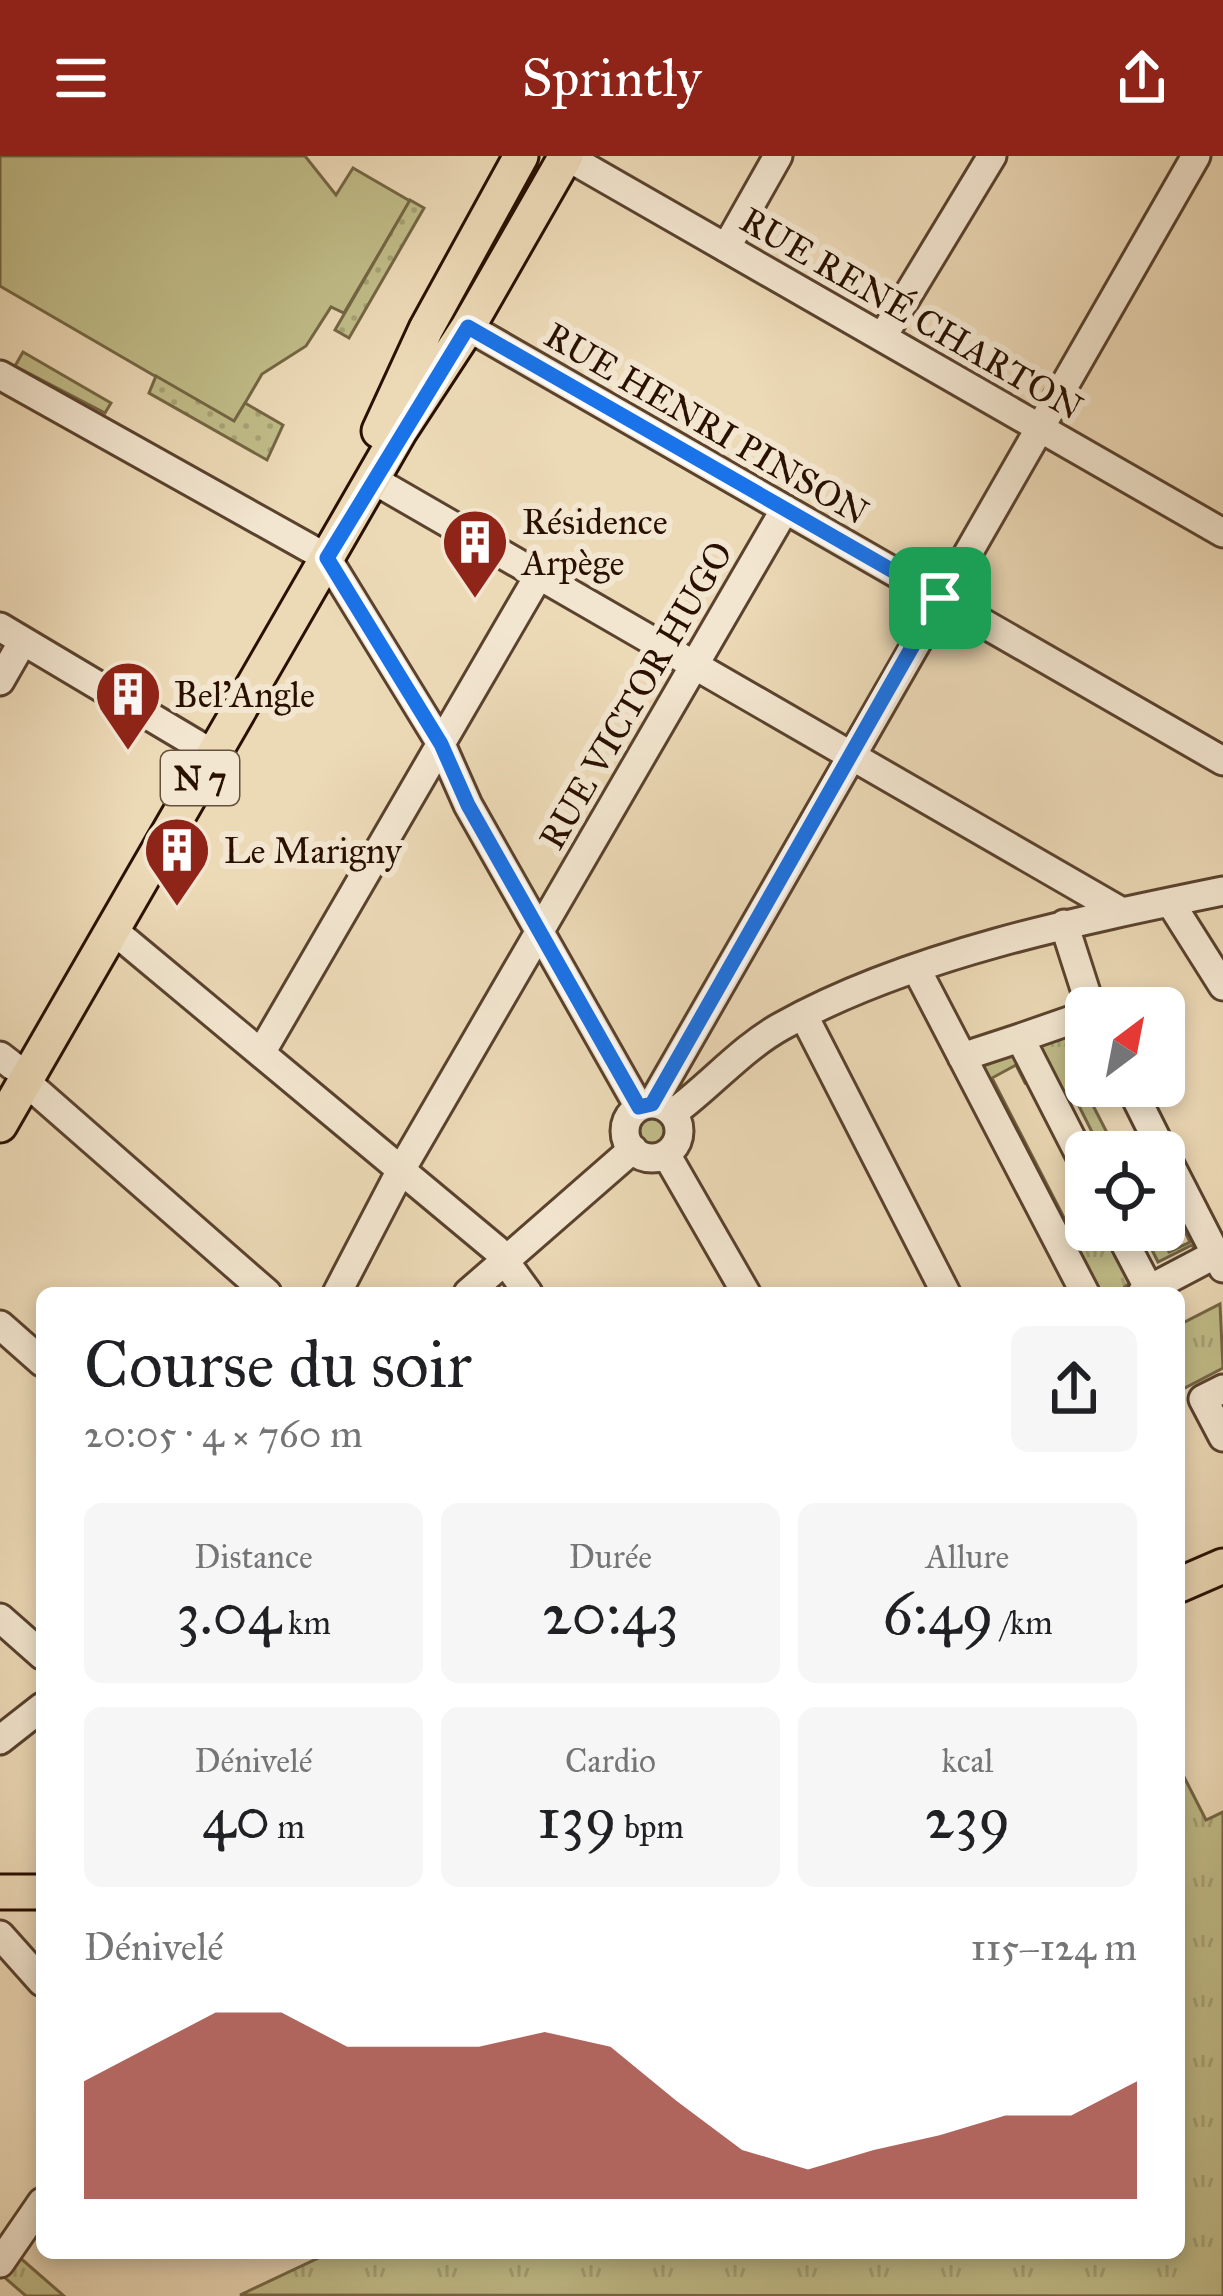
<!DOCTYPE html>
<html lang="fr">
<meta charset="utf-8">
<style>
body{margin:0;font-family:"IM FELL Great Primer",serif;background:#f6f6f6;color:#202124;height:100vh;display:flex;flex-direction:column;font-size:45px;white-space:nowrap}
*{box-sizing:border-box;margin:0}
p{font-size:39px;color:#757577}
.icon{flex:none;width:66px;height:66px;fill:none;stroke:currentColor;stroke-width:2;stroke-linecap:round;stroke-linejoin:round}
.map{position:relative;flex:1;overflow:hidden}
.side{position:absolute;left:36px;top:1131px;width:1149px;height:972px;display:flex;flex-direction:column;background:#fff;border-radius:18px;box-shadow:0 6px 18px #0003}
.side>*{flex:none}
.needle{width:78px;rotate:32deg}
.buttons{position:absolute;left:1065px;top:831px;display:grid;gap:24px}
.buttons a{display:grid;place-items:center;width:120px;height:120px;border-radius:18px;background:#fff;box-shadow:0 6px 18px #0003;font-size:60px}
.pin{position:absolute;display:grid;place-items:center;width:102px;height:102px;color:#fff;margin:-51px;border-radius:24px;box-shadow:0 6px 18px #0006}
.round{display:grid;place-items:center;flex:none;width:126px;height:126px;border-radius:18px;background:#f6f6f6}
.summary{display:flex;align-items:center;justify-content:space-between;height:204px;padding:0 48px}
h1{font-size:66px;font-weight:600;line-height:90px}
.figures{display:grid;grid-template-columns:repeat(3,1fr);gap:18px;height:204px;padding:12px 48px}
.figures div{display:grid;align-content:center;border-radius:18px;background:#f6f6f6;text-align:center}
.figures b{font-size:60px;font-weight:600}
.figures small{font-size:33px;font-weight:400}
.figures p{font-size:33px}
.chart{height:336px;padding:24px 48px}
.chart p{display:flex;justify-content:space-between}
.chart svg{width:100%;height:216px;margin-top:12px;fill:#8f2418;opacity:.7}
header{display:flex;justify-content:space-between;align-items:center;height:156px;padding:0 48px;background:#8f2418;color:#fff;font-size:54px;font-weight:600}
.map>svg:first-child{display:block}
.grass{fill:#c0bc88;stroke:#746644;stroke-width:3}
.park{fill:url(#park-tufts);stroke:#746644;stroke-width:3}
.garden{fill:url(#garden-dots);stroke:#746644;stroke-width:3}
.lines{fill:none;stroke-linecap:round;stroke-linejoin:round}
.minor-casing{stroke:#5a422e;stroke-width:33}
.major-casing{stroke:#291000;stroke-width:39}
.minor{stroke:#f3e6d0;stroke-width:27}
.major{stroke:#ecd9b6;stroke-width:33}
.route-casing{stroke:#fff;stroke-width:24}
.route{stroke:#1a73e8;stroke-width:15}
.labels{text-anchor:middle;stroke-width:12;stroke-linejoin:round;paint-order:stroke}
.shield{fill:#f3e6d0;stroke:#66503e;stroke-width:3}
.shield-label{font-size:33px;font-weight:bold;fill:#291000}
.street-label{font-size:36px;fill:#291000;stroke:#f3e6d0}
.poi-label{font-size:36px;fill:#291000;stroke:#f3e6d0;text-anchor:start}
</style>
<header><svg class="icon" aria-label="menu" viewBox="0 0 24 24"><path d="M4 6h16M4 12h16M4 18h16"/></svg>Sprintly<svg class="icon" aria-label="share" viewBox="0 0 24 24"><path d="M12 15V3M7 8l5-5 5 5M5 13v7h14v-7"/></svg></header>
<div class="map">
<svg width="1223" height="2140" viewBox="0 0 1223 2140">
<defs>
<pattern id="park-tufts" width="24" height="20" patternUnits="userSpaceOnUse" patternTransform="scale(3)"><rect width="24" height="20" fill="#c0bc88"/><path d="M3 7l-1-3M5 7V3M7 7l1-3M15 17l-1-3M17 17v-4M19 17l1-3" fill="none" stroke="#a5a174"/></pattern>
<pattern id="garden-dots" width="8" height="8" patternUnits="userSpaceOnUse" patternTransform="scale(3)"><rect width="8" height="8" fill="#c0bc88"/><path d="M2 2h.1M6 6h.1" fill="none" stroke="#a5a174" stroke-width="1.8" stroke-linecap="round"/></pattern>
</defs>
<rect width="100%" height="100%" fill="#ecd9b6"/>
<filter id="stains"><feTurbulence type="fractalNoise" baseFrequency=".00167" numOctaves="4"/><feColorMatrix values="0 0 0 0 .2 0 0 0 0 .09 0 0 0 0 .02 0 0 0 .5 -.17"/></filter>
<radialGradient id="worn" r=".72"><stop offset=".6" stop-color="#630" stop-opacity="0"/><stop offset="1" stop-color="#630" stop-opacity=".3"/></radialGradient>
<path class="grass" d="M 0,0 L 305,0 L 336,39 L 353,12 L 410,45 L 344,157 L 331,151 L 306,190 L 262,218 L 234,266 L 0,130 Z
M 23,196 L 111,247 L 105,257 L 15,210 Z
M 1086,936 L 1117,996 L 1102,996 L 1075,942 Z
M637 977a16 16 0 1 1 32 0a16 16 0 1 1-32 0Z
M 1190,1063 L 1202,1085 L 1198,1100 L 1192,1089 L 1158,1106 L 1142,1074 L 1157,1074 L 1169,1096 L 1190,1086 L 1181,1067 Z"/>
<path class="park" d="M 1086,873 L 1088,930 L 1064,941 L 1040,889 Z
M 1016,896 L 1032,923 L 1025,927 L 1016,909 L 992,922 L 1074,1081 L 1107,1074 L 1131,1126 L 1117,1137 L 1098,1137 L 977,909 Z
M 1220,1148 L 1223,1212 L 1179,1235 L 1179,1169 Z
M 1179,1611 L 1206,1664 L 1223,1656 L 1223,2140 L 240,2139 L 329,2097 L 1179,2097 Z
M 18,2100 L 64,2140 L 26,2140 L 4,2121 Z"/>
<path class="garden" d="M 410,44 L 424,52 L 349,182 L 335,174 Z
M 156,220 L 234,265 L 245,247 L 283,269 L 267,304 L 149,237 Z"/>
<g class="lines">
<g class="minor-casing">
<path id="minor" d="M 566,0 L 1223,377
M 726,92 L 778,0
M 468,171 L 1223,605
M 883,180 L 992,0
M 0,219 L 311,393
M 372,323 L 1122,756
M 327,402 L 441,588 L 468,649 L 639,951
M 0,471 L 198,589
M 0,525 L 23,485
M 1170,746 L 1223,830
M 1064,768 L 1091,852
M 113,774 L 497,1094 L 528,1137
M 917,814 L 1085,1137
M 1086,859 L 1020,882 L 1086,1011
M 804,860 L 946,1137
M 261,897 L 539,419
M 0,900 L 13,910
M 962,901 L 1020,882
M 25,925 L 267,1137
M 1130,930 L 1163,996
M 652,948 L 1196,0
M625 975a27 27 0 1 1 54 0a27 27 0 1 1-54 0Z
M 673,957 C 710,930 742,892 782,870 C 909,799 1081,764 1223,735
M 1164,997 L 1223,1112
M 666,998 L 746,1137
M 1118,1074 L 1149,1133
M 337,1137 L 401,1014 L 785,353
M 468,1137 L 633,993
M 1142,1137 L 1216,1098
M 0,1169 L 42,1206
M 1223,1233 L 1203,1243 L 1223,1281
M 0,1462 L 42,1499
M 0,1584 L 42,1551
M 0,1779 L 42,1826
M 0,2107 L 42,2046"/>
</g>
<g class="major-casing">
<path id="major" d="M 379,275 L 426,173 L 521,0
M 0,969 L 400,275 L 468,171 L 566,0
M 1179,1429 L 1223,1410
M 0,1736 L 42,1736"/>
</g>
<use href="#minor" class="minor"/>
<use href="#major" class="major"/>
</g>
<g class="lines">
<g class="route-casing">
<path id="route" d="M 468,171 L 940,442 L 652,948 L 639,951 L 468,649 L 441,588 L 327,402 Z"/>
</g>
<use href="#route" class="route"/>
</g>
<defs>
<g id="building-pin" transform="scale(3.45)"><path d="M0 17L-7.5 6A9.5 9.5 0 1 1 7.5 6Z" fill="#8f2418" stroke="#f3e6d0"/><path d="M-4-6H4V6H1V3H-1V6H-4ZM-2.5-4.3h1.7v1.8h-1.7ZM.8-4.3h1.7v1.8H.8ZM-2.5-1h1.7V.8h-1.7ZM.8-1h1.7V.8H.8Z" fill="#fff"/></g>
</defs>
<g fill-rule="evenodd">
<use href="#building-pin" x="475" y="386"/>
<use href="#building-pin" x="128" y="538"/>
<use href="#building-pin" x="177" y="694"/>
</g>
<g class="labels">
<rect class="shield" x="161" y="595" width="78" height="54" rx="9"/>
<g class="shield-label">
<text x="200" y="634">N 7</text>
</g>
<g class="street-label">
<text transform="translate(912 157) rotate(30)" y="13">RUE RENÉ CHARTON</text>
<text transform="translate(707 267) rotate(30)" y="13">RUE HENRI PINSON</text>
<text transform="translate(635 539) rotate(-60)" y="13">RUE VICTOR HUGO</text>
</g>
<g class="poi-label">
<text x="522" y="378">Résidence<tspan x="522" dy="41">Arpège</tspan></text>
<text x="174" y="551">Bel'Angle</text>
<text x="224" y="707">Le Marigny</text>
</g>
</g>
<rect width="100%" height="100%" filter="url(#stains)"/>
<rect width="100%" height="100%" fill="url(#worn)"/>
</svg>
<div class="buttons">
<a><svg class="needle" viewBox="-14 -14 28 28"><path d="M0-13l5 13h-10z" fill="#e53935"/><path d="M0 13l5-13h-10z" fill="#757577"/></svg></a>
<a><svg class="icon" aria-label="locate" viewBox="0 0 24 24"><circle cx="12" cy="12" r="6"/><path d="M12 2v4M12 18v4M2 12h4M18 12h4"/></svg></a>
</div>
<div class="pin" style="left:940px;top:442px;background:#1e9e55"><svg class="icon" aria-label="arrive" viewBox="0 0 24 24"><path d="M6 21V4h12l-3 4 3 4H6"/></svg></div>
<section class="side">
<div class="summary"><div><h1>Course du soir</h1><p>20:05 · 4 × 760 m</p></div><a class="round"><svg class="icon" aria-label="share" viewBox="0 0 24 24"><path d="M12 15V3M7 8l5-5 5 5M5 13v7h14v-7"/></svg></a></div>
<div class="figures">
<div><p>Distance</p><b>3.04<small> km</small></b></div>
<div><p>Durée</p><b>20:43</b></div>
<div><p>Allure</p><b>6:49<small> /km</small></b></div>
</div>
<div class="figures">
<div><p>Dénivelé</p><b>40<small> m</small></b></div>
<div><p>Cardio</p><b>139<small> bpm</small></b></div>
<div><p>kcal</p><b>239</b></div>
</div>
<div class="chart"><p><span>Dénivelé</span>115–124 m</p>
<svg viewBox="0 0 160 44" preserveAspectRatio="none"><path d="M0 44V20L10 13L20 6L30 6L40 13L50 13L60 13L70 10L80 13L90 24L100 34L110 38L120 34L130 31L140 27L150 27L160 20V44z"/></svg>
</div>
</section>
</div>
